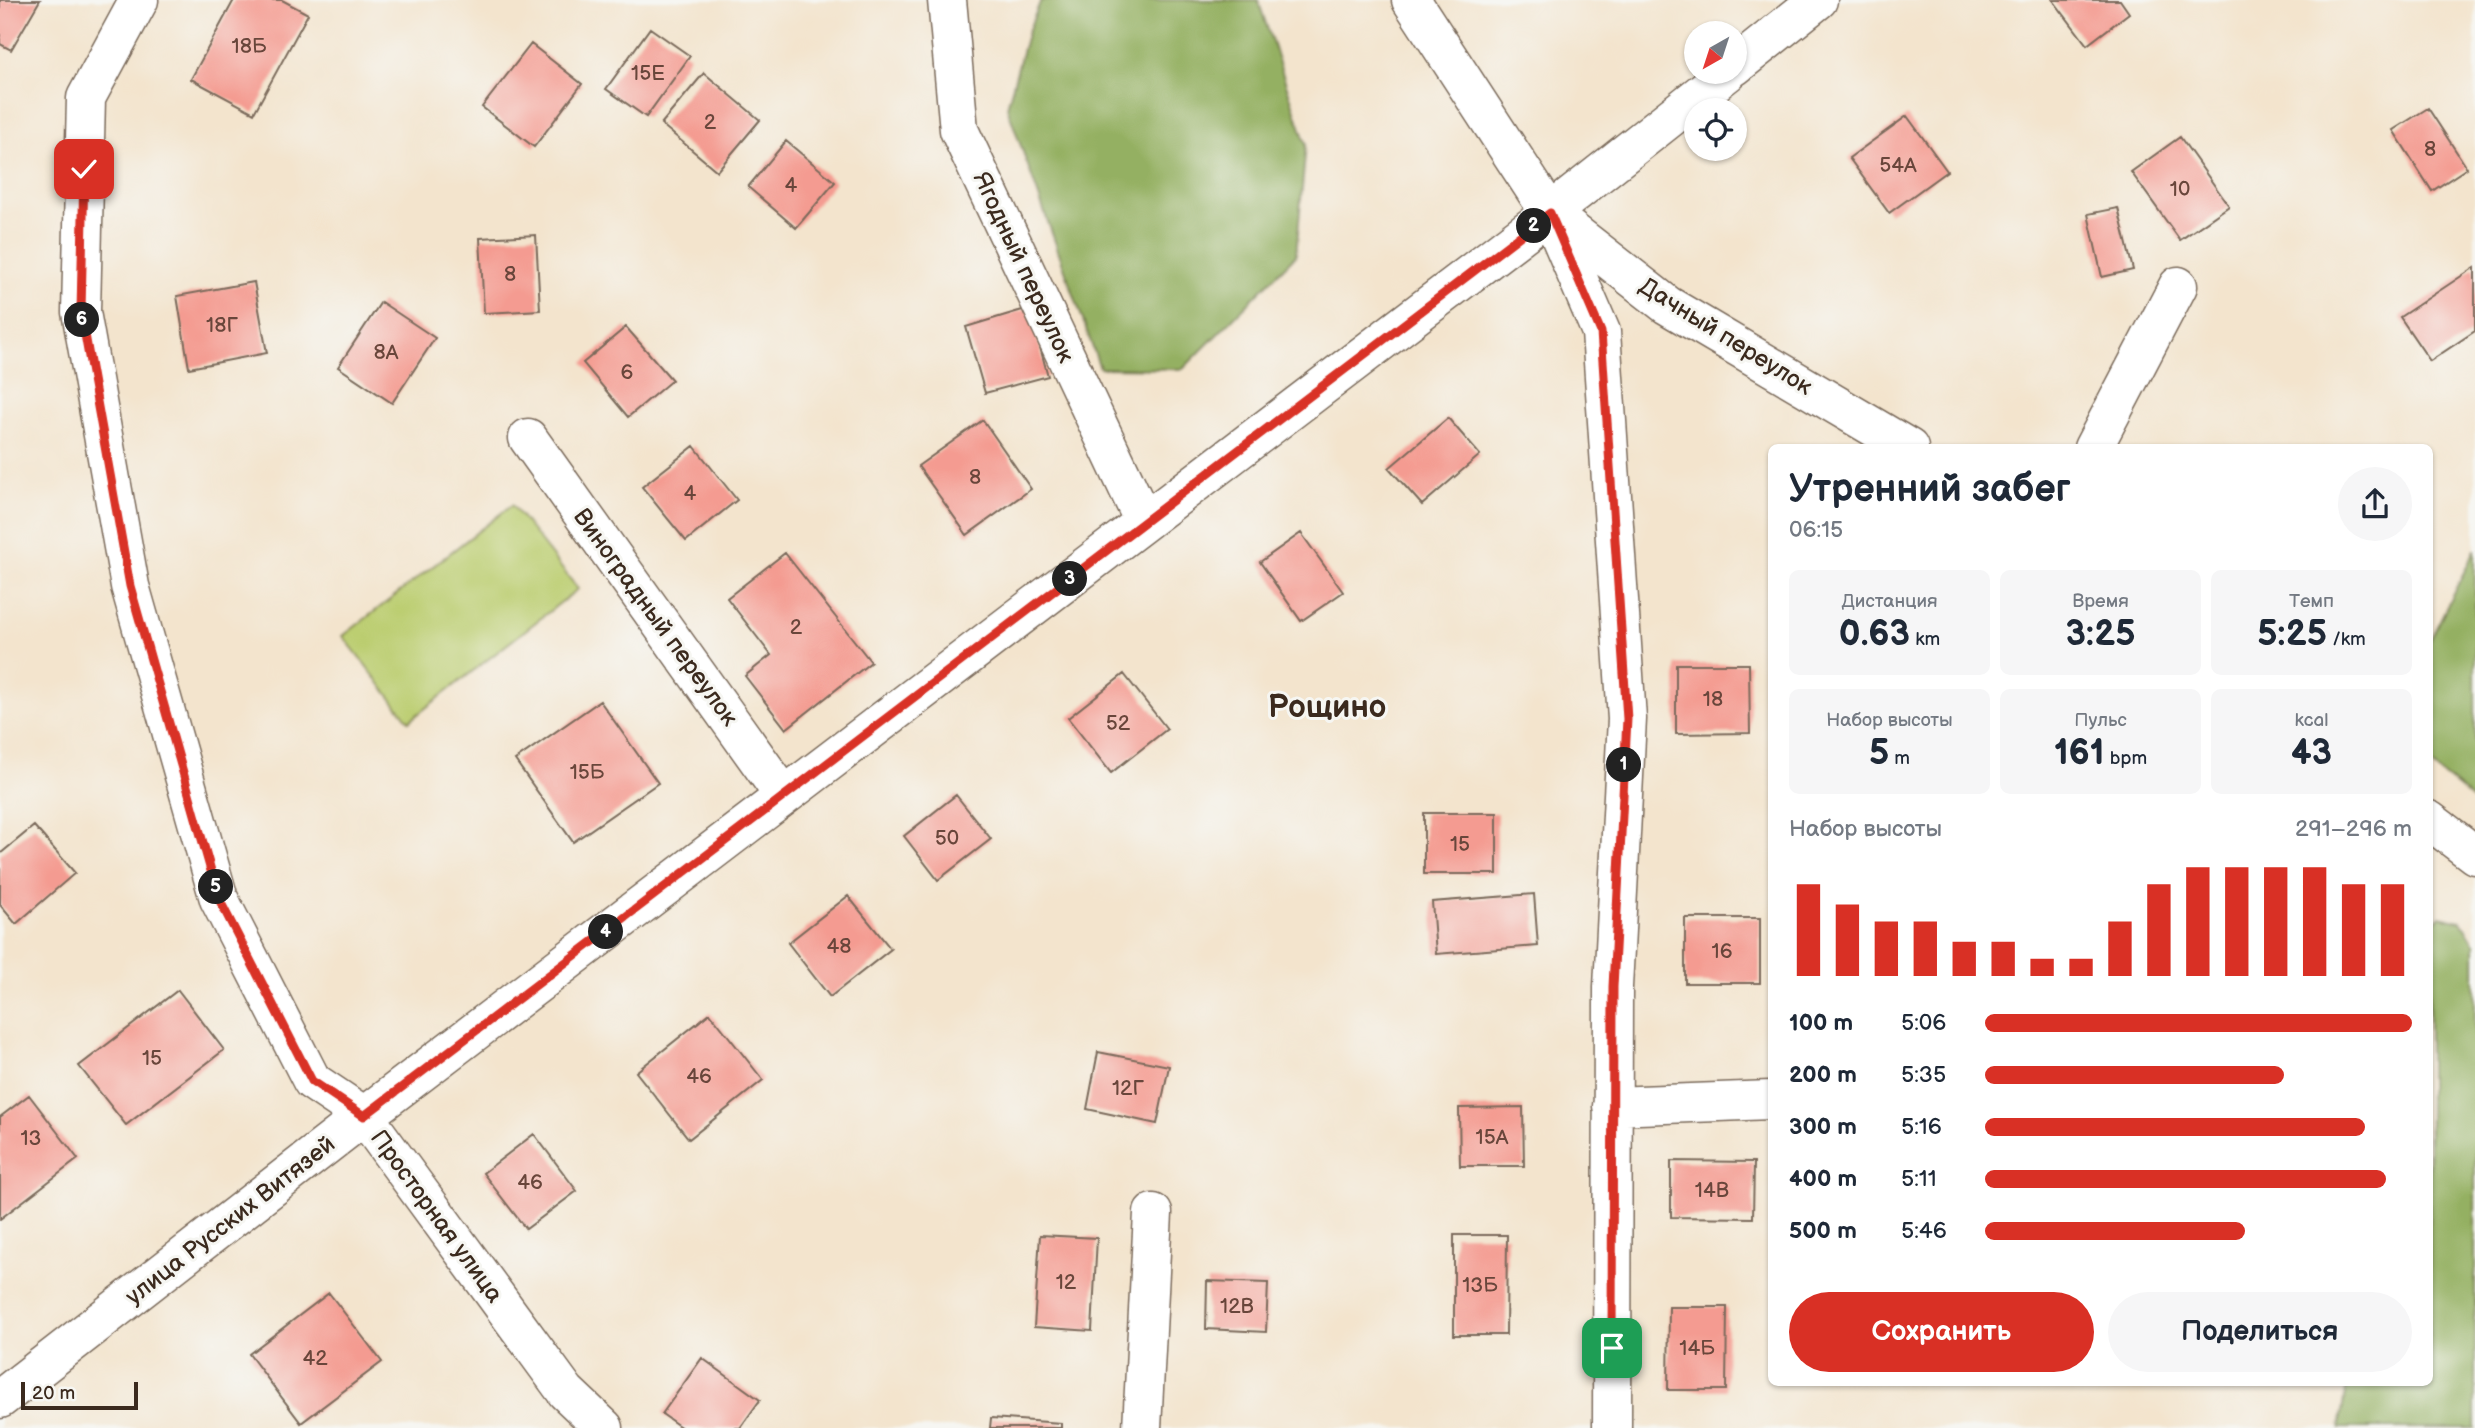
<!DOCTYPE html>
<html lang="ru">
<meta charset="utf-8">
<style>
body{margin:0;font-family:"Balsamiq Sans",sans-serif;background:#f6f6f7;color:#1f2937;height:100vh;display:flex;flex-direction:column;font-size:26px;white-space:nowrap}
*{box-sizing:border-box;margin:0}
p{font-size:23px;color:#747a83}
.icon{flex:none;width:38px;height:38px;fill:none;stroke:currentColor;stroke-width:2;stroke-linecap:round;stroke-linejoin:round}
.map{position:relative;flex:1;overflow:hidden}
.drawer{position:absolute;left:1768px;top:444px;width:665px;height:942px;display:flex;flex-direction:column;background:#fff;border-radius:10px;box-shadow:0 2px 5px #0004}
.drawer>*{flex:none}
.needle{width:46px;rotate:219deg}
.controls{position:absolute;left:1684px;top:21px;display:grid;gap:14px}
.controls a{display:grid;place-items:center;width:63px;height:63px;border-radius:50%;background:#fff;box-shadow:0 2px 5px #0004;font-size:35px}
.scale{position:absolute;left:21px;bottom:18px;width:117px;box-sizing:border-box;padding-left:7px;border:4px solid #3b2a1e;border-top:0;font-size:19px;line-height:24px;white-space:nowrap;color:#3b2a1e;-webkit-text-stroke:5px #f6f6f2;paint-order:stroke}
.pin{position:absolute;display:grid;place-items:center;width:60px;height:60px;color:#fff;margin:-30px;border-radius:14px;box-shadow:0 4px 10px #0006}
.km{position:absolute;width:35px;height:35px;margin:-18px;border-radius:50%;background:#222;color:#fff;font-size:19px;line-height:35px;text-align:center}
.round{display:grid;place-items:center;flex:none;width:74px;height:74px;border-radius:37px;background:#f6f6f7}
.head{display:flex;align-items:center;justify-content:space-between;height:119px;padding:0 21px}
h1{font-size:38px;font-weight:600;line-height:52px}
.stats{display:grid;grid-template-columns:repeat(3,1fr);gap:10px;height:119px;padding:7px 21px}
.stats div{display:grid;align-content:center;border-radius:10px;background:#f6f6f7;text-align:center}
.stats b{font-size:35px;font-weight:600}
.stats small{font-size:19px;font-weight:400}
.stats p{font-size:19px}
.chart{height:196px;padding:14px 21px}
.chart p{display:flex;justify-content:space-between}
.chart svg{width:100%;height:126px;margin-top:7px;stroke:#d93025;stroke-width:6}
.action{display:flex;gap:14px;margin-top:auto;padding:14px 21px}
.action a{flex:1;height:80px;border-radius:42px;background:#d93025;color:#fff;font-size:28px;font-weight:600;line-height:80px;text-align:center}
.action a+a{background:#f6f6f7;color:#1f2937}
ul{padding:0 21px;list-style:none;font-size:23px}
li{display:grid;grid-template-columns:112px 84px 1fr;align-items:center;height:52px}
li i{height:18px;border-radius:9px;background:#d93025}
.map>svg:first-child{display:block}
.green{fill:#bbcd70;stroke:#7b7c47;stroke-width:2}
.forest{fill:#94b062;stroke:#686d40;stroke-width:2}
.building{fill:#f49b91}
.lines{fill:none;stroke-linecap:round;stroke-linejoin:round}
.minor-casing{stroke:#7b6b5b;stroke-width:41}
.minor{stroke:#fff;stroke-width:38}
.route-casing{stroke:#fff;stroke-width:14}
.route{stroke:#d93025;stroke-width:9}
.labels{text-anchor:middle;stroke-width:6;stroke-linejoin:round;paint-order:stroke}
.number-label{font-size:21px;fill:#69463b}
.street-label{font-size:24px;fill:#3b2a1e;stroke:#f6f6f2}
.district-label{font-size:32px;font-weight:bold;fill:#3b2a1e;stroke:#f6f6f2}
</style>
<div class="map">
<svg width="2475" height="1428" viewBox="0 0 2475 1428">
<rect width="100%" height="100%" fill="#f6f6f2"/>
<filter id="ink" filterUnits="userSpaceOnUse"><feTurbulence type="fractalNoise" baseFrequency=".0143" numOctaves="2"/><feDisplacementMap in="SourceGraphic" scale="14" xChannelSelector="R" yChannelSelector="G"/><feConvolveMatrix kernelMatrix="1 2 1 2 8 2 1 2 1" color-interpolation-filters="sRGB"/></filter>
<filter id="wash" filterUnits="userSpaceOnUse"><feTurbulence type="fractalNoise" baseFrequency=".00686" numOctaves="4" result="noise"/><feDisplacementMap in="SourceGraphic" scale="28" xChannelSelector="R" yChannelSelector="G"/><feGaussianBlur stdDeviation="1.57" result="paint"/><feColorMatrix in="noise" values="0 0 0 0 0 0 0 0 0 0 0 0 0 0 0 0 0 1.4 0 .05"/><feComposite in="paint" operator="in"/></filter>
<g filter="url(#wash)">
<rect width="100%" height="100%" fill="#f3e4cd"/>
<path class="green" d="M 512,505 L 578,589 L 409,721 L 343,636 Z"/>
<path class="forest" d="M 1041,0 L 1258,0 L 1306,144 L 1296,255 L 1183,369 L 1100,368 L 1007,107 L 1027,34 Z
M 2475,550 L 2475,801 L 2429,764 L 2429,642 Z
M 2440,916 L 2461,921 L 2475,943 L 2475,1428 L 2339,1428 L 2347,1383 L 2429,1382 L 2429,928 Z"/>
<g id="blocks">
<path class="building" d="M 0,0 L 40,0 L 11,50 L 0,44 Z
M 234,0 L 282,0 L 308,14 L 254,113 L 191,79 Z
M 2053,0 L 2120,0 L 2129,13 L 2087,45 Z
M 650,28 L 690,56 L 646,117 L 606,89 Z
M 531,44 L 582,84 L 534,147 L 482,107 Z
M 704,73 L 760,120 L 717,171 L 661,124 Z
M 2428,108 L 2467,168 L 2432,191 L 2393,130 Z
M 1907,116 L 1947,171 L 1889,213 L 1849,158 Z
M 2180,137 L 2229,206 L 2180,240 L 2131,172 Z
M 786,141 L 835,182 L 796,228 L 748,187 Z
M 2118,208 L 2133,270 L 2102,277 L 2088,214 Z
M 536,235 L 540,310 L 484,313 L 480,238 Z
M 2475,267 L 2475,331 L 2430,361 L 2400,317 Z
M 254,282 L 267,353 L 189,368 L 177,296 Z
M 381,302 L 435,338 L 392,403 L 338,367 Z
M 1029,308 L 1048,376 L 985,393 L 966,327 Z
M 626,327 L 672,380 L 628,417 L 583,363 Z
M 1448,418 L 1480,455 L 1422,505 L 1389,468 Z
M 983,420 L 1031,489 L 967,535 L 918,466 Z
M 694,446 L 737,500 L 686,541 L 642,487 Z
M 1301,533 L 1343,592 L 1301,621 L 1260,562 Z
M 785,553 L 871,662 L 786,729 L 745,676 L 771,655 L 727,598 Z
M 1676,664 L 1749,664 L 1750,733 L 1676,734 Z
M 1124,674 L 1167,729 L 1111,773 L 1068,718 Z
M 600,701 L 658,783 L 573,842 L 515,760 Z
M 956,795 L 991,839 L 938,880 L 904,836 Z
M 1424,813 L 1497,813 L 1497,874 L 1424,874 Z
M 34,826 L 75,873 L 16,924 L 0,905 L 0,854 Z
M 1534,894 L 1538,946 L 1436,954 L 1432,902 Z
M 848,896 L 891,949 L 830,997 L 788,943 Z
M 1685,918 L 1760,918 L 1760,983 L 1685,983 Z
M 178,990 L 224,1050 L 126,1125 L 79,1066 Z
M 710,1013 L 763,1080 L 689,1139 L 636,1072 Z
M 1098,1052 L 1169,1066 L 1157,1124 L 1087,1109 Z
M 29,1095 L 78,1159 L 0,1219 L 0,1117 Z
M 1523,1107 L 1524,1166 L 1460,1166 L 1459,1108 Z
M 534,1134 L 577,1191 L 526,1229 L 483,1173 Z
M 1671,1161 L 1754,1162 L 1753,1218 L 1671,1217 Z
M 1040,1235 L 1097,1238 L 1092,1331 L 1034,1327 Z
M 1454,1235 L 1507,1235 L 1506,1335 L 1454,1335 Z
M 1207,1281 L 1268,1283 L 1266,1332 L 1206,1329 Z
M 329,1293 L 382,1362 L 301,1423 L 249,1354 Z
M 1669,1307 L 1727,1307 L 1726,1390 L 1668,1390 Z
M 702,1358 L 760,1400 L 740,1428 L 682,1428 L 662,1414 Z
M 991,1418 L 1061,1423 L 1061,1428 L 990,1428 Z"/>
</g>
</g>
<g filter="url(#ink)">
<use href="#blocks" fill-opacity="0" stroke="#7b6b5b" stroke-width="2"/>
<g class="lines">
<g class="minor-casing">
<path id="minor" d="M 139,0 L 86,98 L 81,312 L 130,586 L 219,899 L 312,1081 L 364,1116 L 566,1392 L 604,1428
M 947,0 L 959,130 L 1144,522
M 1411,0 L 1550,213 L 1601,332 L 1627,719 L 1613,987 L 1612,1428
M 1734,67 L 1818,0
M 1554,217 L 1667,305 L 1909,448
M 528,438 L 784,796
M 2093,448 L 2178,286
M 2429,820 L 2475,855
M 1612,1106 L 1771,1100
M 0,1399 L 364,1116 L 1550,213 L 1728,72
M 1142,1428 L 1153,1213"/>
</g>
<use href="#minor" class="minor"/>
</g>
</g>
<g class="lines" filter="url(#ink)">
<g class="route-casing">
<path id="route" d="M 84,169 L 81,312 L 130,586 L 219,899 L 312,1081 L 364,1116 L 1550,213 L 1601,332 L 1627,719 L 1613,987 L 1612,1348"/>
</g>
<use href="#route" class="route"/>
</g>
<g class="labels">
<g class="number-label">
<text x="249" y="53">18Б</text>
<text x="648" y="80">15Е</text>
<text x="710" y="129">2</text>
<text x="2430" y="156">8</text>
<text x="1898" y="172">54А</text>
<text x="791" y="192">4</text>
<text x="2180" y="196">10</text>
<text x="510" y="281">8</text>
<text x="222" y="332">18Г</text>
<text x="386" y="359">8А</text>
<text x="627" y="379">6</text>
<text x="975" y="484">8</text>
<text x="690" y="500">4</text>
<text x="796" y="634">2</text>
<text x="1713" y="706">18</text>
<text x="1118" y="730">52</text>
<text x="587" y="779">15Б</text>
<text x="947" y="845">50</text>
<text x="1460" y="851">15</text>
<text x="839" y="953">48</text>
<text x="1722" y="958">16</text>
<text x="152" y="1065">15</text>
<text x="699" y="1083">46</text>
<text x="1128" y="1095">12Г</text>
<text x="1492" y="1144">15А</text>
<text x="31" y="1145">13</text>
<text x="530" y="1189">46</text>
<text x="1712" y="1197">14В</text>
<text x="1066" y="1289">12</text>
<text x="1480" y="1292">13Б</text>
<text x="1237" y="1313">12В</text>
<text x="1697" y="1355">14Б</text>
<text x="315" y="1365">42</text>
</g>
<g class="street-label">
<text transform="translate(1024 267) rotate(65)" y="8">Ягодный переулок</text>
<text transform="translate(1726 336) rotate(32)" y="8">Дачный переулок</text>
<text transform="translate(656 617) rotate(54)" y="8">Виноградный переулок</text>
<text transform="translate(437 1216) rotate(54)" y="8">Просторная улица</text>
<text transform="translate(230 1220) rotate(-38)" y="8">улица Русских Витязей</text>
</g>
<g class="district-label">
<text x="1327" y="717">Рощино</text>
</g>
</g>
</svg>
<div class="controls">
<a><svg class="needle" viewBox="-14 -14 28 28"><path d="M0-13l5 13h-10z" fill="#e53935"/><path d="M0 13l5-13h-10z" fill="#747a83"/></svg></a>
<a><svg class="icon" aria-label="locate" viewBox="0 0 24 24"><circle cx="12" cy="12" r="6"/><path d="M12 2v4M12 18v4M2 12h4M18 12h4"/></svg></a>
</div>
<div class="scale">20 m</div>
<div class="pin" style="left:1612px;top:1348px;background:#1e9e55"><svg class="icon" aria-label="arrive" viewBox="0 0 24 24"><path d="M6 21V4h12l-3 4 3 4H6"/></svg></div>
<div class="pin" style="left:84px;top:169px;background:#d93025"><svg class="icon" aria-label="check" viewBox="0 0 24 24"><path d="M5 12l5 5 9-10"/></svg></div>
<b class="km" style="left:1624px;top:765px">1</b>
<b class="km" style="left:1534px;top:226px">2</b>
<b class="km" style="left:1070px;top:579px">3</b>
<b class="km" style="left:606px;top:932px">4</b>
<b class="km" style="left:216px;top:887px">5</b>
<b class="km" style="left:82px;top:320px">6</b>
<section class="drawer">
<div class="head"><div><h1>Утренний забег</h1><p>06:15</p></div><a class="round"><svg class="icon" aria-label="share" viewBox="0 0 24 24"><path d="M12 15V3M7 8l5-5 5 5M5 13v7h14v-7"/></svg></a></div>
<div class="stats">
<div><p>Дистанция</p><b>0.63<small> km</small></b></div>
<div><p>Время</p><b>3:25</b></div>
<div><p>Темп</p><b>5:25<small> /km</small></b></div>
</div>
<div class="stats">
<div><p>Набор высоты</p><b>5<small> m</small></b></div>
<div><p>Пульс</p><b>161<small> bpm</small></b></div>
<div><p>kcal</p><b>43</b></div>
</div>
<div class="chart"><p><span>Набор высоты</span>291–296 m</p>
<svg viewBox="0 0 160 44" preserveAspectRatio="none"><path d="M5 44V12M15 44V19M25 44V25M35 44V25M45 44V32M55 44V32M65 44V38M75 44V38M85 44V25M95 44V12M105 44V6M115 44V6M125 44V6M135 44V6M145 44V12M155 44V12"/></svg>
</div>
<ul>
<li><b>100 m</b>5:06<i style="width:100%"></i></li>
<li><b>200 m</b>5:35<i style="width:70%"></i></li>
<li><b>300 m</b>5:16<i style="width:89%"></i></li>
<li><b>400 m</b>5:11<i style="width:94%"></i></li>
<li><b>500 m</b>5:46<i style="width:61%"></i></li>
</ul>
<div class="action"><a>Сохранить</a><a>Поделиться</a></div>
</section>
</div>
